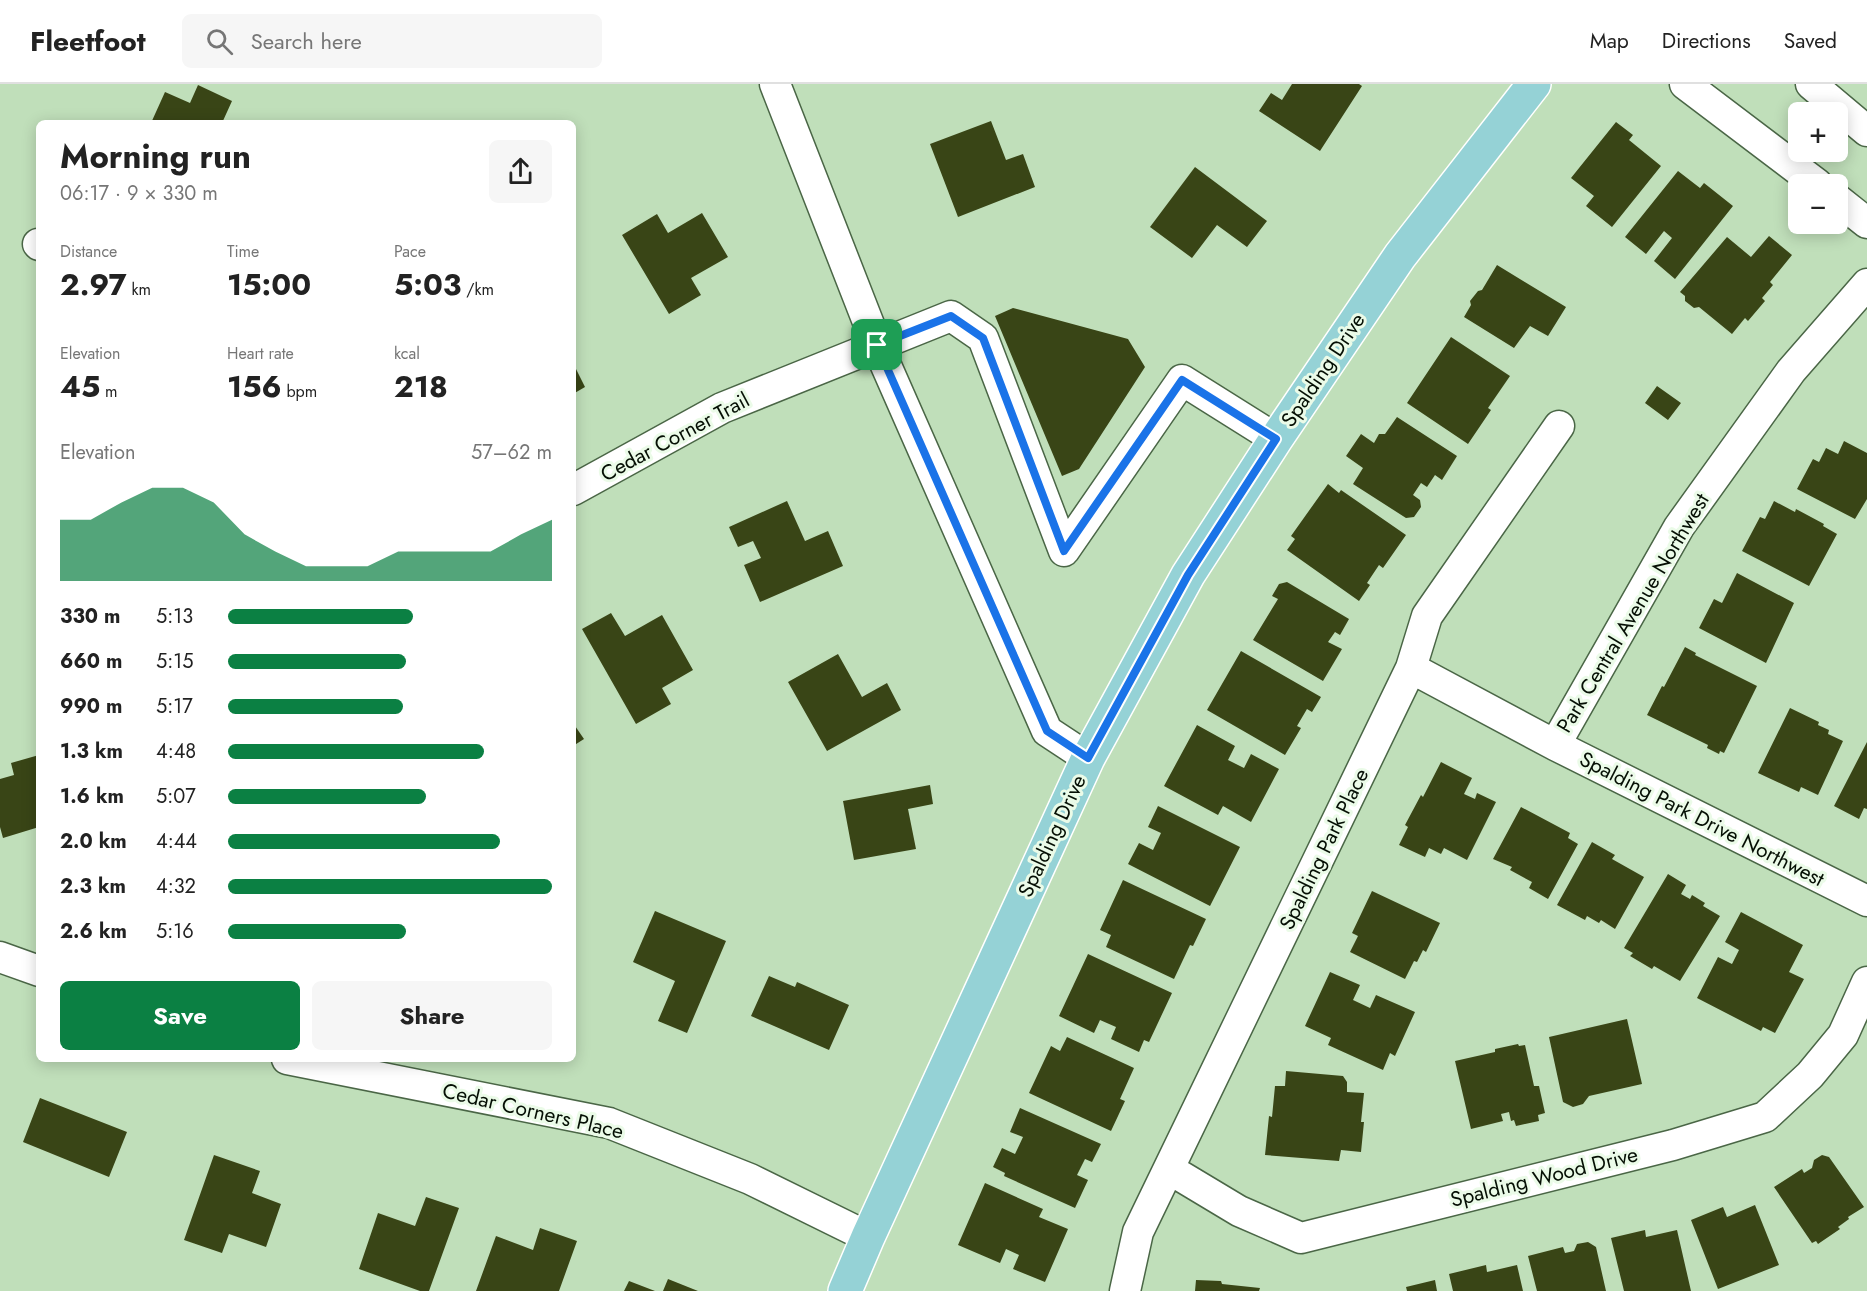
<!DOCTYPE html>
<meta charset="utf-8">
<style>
body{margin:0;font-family:Jost,sans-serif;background:#f6f6f6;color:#222;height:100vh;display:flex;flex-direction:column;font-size:22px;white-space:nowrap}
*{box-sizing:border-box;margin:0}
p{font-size:20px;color:#767676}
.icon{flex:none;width:33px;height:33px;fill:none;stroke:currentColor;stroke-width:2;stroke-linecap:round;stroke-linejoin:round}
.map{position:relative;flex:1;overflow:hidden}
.details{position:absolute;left:36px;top:36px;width:540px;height:942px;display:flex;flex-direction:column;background:#fff;border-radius:9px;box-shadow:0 3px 15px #0003}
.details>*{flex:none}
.tools{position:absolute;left:1788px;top:18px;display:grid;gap:12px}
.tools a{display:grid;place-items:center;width:60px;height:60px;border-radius:9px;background:#fff;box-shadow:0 3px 15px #0003;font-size:30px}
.pin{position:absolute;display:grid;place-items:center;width:51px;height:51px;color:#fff;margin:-26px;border-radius:12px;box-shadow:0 3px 9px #0006}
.round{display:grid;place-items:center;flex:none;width:63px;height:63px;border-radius:9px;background:#f6f6f6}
.summary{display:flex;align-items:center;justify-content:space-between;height:102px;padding:0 24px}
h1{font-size:33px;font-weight:700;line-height:45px}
.metrics{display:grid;grid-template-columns:repeat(3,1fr);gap:9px;height:102px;padding:6px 24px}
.metrics div{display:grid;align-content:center}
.metrics b{font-size:30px;font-weight:700}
.metrics small{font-size:16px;font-weight:400}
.metrics p{font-size:16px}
.chart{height:168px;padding:12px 24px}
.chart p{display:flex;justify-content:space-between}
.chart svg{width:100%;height:108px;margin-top:6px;fill:#0b8043;opacity:.7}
.cta{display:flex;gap:12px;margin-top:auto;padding:12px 24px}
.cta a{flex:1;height:69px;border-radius:9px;background:#0b8043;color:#fff;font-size:24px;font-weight:700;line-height:69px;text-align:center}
.cta a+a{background:#f6f6f6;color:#222}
ul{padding:0 24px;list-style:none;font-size:20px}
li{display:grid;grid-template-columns:96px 72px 1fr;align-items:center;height:45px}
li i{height:15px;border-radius:8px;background:#0b8043}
header{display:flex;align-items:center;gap:36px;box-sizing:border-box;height:84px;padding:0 30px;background:#fff;border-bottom:2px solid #e0e0e0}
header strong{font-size:28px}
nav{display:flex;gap:33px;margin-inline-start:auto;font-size:21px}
.search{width:420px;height:54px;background:#f6f6f6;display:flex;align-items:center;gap:15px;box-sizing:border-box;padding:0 21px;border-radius:9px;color:#767676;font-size:22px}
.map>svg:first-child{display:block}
.building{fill:#394516}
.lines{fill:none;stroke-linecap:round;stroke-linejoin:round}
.minor-casing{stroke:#4a6646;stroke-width:33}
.major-casing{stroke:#fff;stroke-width:36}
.minor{stroke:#fff;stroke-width:30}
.major{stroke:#95d2d6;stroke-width:33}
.route-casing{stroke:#fff;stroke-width:12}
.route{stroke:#1a73e8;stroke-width:8}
.labels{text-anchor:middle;stroke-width:6;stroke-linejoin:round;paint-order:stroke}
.street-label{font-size:21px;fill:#050f04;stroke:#ebfbe8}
</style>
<header>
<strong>Fleetfoot</strong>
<div class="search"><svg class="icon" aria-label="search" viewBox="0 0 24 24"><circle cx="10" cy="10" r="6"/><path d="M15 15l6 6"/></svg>Search here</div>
<nav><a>Map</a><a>Directions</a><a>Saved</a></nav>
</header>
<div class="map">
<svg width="1867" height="1207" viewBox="0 0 1867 1207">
<rect width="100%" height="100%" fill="#c0dfba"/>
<path class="building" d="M 1292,0 L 1359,0 L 1362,2 L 1320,67 L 1259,27 L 1271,9 L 1282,16 Z
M 198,1 L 232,17 L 222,39 L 151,39 L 165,8 L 190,19 Z
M 991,37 L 1006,76 L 1023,70 L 1035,103 L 958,133 L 930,60 Z
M 1616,38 L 1633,51 L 1629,56 L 1661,82 L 1612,143 L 1586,122 L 1594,112 L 1571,94 Z
M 1195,83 L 1267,137 L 1247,163 L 1217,141 L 1192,174 L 1150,143 Z
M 1678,87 L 1700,104 L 1704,99 L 1733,122 L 1675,195 L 1654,177 L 1672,154 L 1664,147 L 1646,170 L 1625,153 Z
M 702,129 L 728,173 L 691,194 L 701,211 L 669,230 L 622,151 L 657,130 L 668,149 Z
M 1769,152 L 1792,171 L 1770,198 L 1773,201 L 1762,214 L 1765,217 L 1748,237 L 1745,234 L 1732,250 L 1699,223 L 1694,224 L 1685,217 L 1685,212 L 1680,208 L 1727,153 L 1751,173 Z
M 1497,181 L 1566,223 L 1548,252 L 1530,242 L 1514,264 L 1464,233 L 1471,221 L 1470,217 L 1478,207 L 1482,206 Z
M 1013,224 L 1128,255 L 1145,283 L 1079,385 L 1062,392 L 995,232 Z
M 1451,253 L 1510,292 L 1488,324 L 1491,326 L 1468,360 L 1407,319 Z
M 573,279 L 585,303 L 573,310 Z
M 1657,302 L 1681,319 L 1668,336 L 1645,319 Z
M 1397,333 L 1457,372 L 1442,396 L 1435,391 L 1427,403 L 1421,399 L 1413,411 L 1420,416 L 1421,423 L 1414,433 L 1406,434 L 1353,400 L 1363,384 L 1346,372 L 1361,350 L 1374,359 L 1379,350 L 1385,350 Z
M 1844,357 L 1867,369 L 1867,415 L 1855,435 L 1797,405 L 1813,375 L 1819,378 L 1826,364 L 1838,370 Z
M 1328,400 L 1339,409 L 1341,406 L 1406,451 L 1383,484 L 1379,481 L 1367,499 L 1370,501 L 1359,517 L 1287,466 L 1295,455 L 1291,452 Z
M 787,417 L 805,457 L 828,447 L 843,482 L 760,518 L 744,481 L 761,474 L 753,457 L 738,463 L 729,443 Z
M 1774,417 L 1795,428 L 1796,425 L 1824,440 L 1823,442 L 1837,450 L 1809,502 L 1742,467 L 1760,433 L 1765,435 Z
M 1737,489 L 1794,519 L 1766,579 L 1699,544 L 1714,515 L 1722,519 Z
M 1287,498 L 1349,535 L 1340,551 L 1335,548 L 1328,558 L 1342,565 L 1323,597 L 1253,556 L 1278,515 L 1272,512 L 1279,500 Z
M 611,529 L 625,552 L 662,531 L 693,586 L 662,604 L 671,620 L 636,640 L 582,545 Z
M 1685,563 L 1696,569 L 1695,571 L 1757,602 L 1724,669 L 1720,667 L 1719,670 L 1707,664 L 1708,661 L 1647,631 L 1662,602 L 1664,603 Z
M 1241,567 L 1321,613 L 1312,628 L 1307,625 L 1297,642 L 1301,644 L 1285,671 L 1207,626 Z
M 838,570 L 862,613 L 887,599 L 901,626 L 827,667 L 788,598 Z
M 1790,624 L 1819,638 L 1818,641 L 1829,646 L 1828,650 L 1843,657 L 1818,711 L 1801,703 L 1799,708 L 1758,689 Z
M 573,639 L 584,655 L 573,662 Z
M 1197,641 L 1235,662 L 1228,676 L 1244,684 L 1251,670 L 1279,685 L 1251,738 L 1223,722 L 1218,731 L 1164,702 Z
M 1867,658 L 1867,725 L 1864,724 L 1859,735 L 1834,722 Z
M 39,671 L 39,743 L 3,754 L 0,743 L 0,695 L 14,691 L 11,679 Z
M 1441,678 L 1472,694 L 1464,710 L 1475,715 L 1477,709 L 1496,718 L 1467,776 L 1444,764 L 1441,770 L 1429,764 L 1425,773 L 1399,761 L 1408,743 L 1405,741 L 1421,711 L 1423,713 Z
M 930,701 L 933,720 L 908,725 L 916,765 L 854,776 L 843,717 Z
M 1158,722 L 1240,763 L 1210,822 L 1128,780 L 1139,759 L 1153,766 L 1161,749 L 1148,743 Z
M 1521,723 L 1570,749 L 1568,754 L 1578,760 L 1548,815 L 1529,804 L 1532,798 L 1510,786 L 1512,783 L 1493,775 Z
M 1592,758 L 1615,771 L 1612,775 L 1644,793 L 1615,845 L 1601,836 L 1599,839 L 1587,832 L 1585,836 L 1557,821 Z
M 1668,790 L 1686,801 L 1681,810 L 1690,815 L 1692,811 L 1705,819 L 1703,822 L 1720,832 L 1680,897 L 1654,882 L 1652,885 L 1630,872 L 1633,869 L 1624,864 Z
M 1123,796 L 1206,835 L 1193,862 L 1190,861 L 1174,895 L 1106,863 L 1111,851 L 1100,846 Z
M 1372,807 L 1440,839 L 1426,868 L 1423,866 L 1417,878 L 1414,877 L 1405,895 L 1350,868 L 1358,852 L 1352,849 Z
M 655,827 L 726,857 L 687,949 L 658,937 L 675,897 L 633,878 Z
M 1741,828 L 1803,861 L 1789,888 L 1804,895 L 1775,949 L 1763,943 L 1761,947 L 1697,914 L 1718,873 L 1732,880 L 1739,866 L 1725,858 Z
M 1088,870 L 1172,909 L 1149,958 L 1144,956 L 1139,968 L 1111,955 L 1116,943 L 1100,936 L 1094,949 L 1059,932 Z
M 1330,888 L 1360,901 L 1353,916 L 1370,924 L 1376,911 L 1415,928 L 1395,972 L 1390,969 L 1383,986 L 1328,961 L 1331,954 L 1305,942 Z
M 769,892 L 795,903 L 797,898 L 849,921 L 829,966 L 751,932 Z
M 1627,935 L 1642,1000 L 1589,1012 L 1583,1020 L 1573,1023 L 1563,1018 L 1549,953 Z
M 1067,953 L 1134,984 L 1120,1015 L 1125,1017 L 1111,1047 L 1029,1009 L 1051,962 L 1060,967 Z
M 1518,960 L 1519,962 L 1525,961 L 1534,1002 L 1539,1002 L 1545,1029 L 1538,1031 L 1539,1037 L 1516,1042 L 1514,1036 L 1511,1037 L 1509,1028 L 1501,1030 L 1503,1037 L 1471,1045 L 1455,977 L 1495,968 L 1495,965 Z
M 1286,987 L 1343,992 L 1347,998 L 1347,1008 L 1364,1009 L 1361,1038 L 1364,1038 L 1361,1068 L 1341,1066 L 1339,1077 L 1265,1071 L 1269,1032 L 1272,1033 L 1275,1002 L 1285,1002 Z
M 40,1014 L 127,1048 L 109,1093 L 23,1058 Z
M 1020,1024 L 1101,1060 L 1092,1078 L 1085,1075 L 1077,1091 L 1088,1096 L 1075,1124 L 1004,1092 L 1005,1089 L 993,1083 L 1002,1064 L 1015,1070 L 1023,1053 L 1010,1048 Z
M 214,1071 L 260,1087 L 252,1109 L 281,1120 L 266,1163 L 229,1150 L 222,1169 L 184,1156 Z
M 1822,1071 L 1829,1073 L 1864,1123 L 1848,1133 L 1849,1135 L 1838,1143 L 1840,1145 L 1818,1160 L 1816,1157 L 1812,1159 L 1774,1103 L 1802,1085 L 1804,1089 L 1812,1084 L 1814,1076 Z
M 985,1099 L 1043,1125 L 1039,1133 L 1068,1145 L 1045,1198 L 1013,1185 L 1019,1171 L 1006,1165 L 1000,1179 L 958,1161 Z
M 426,1113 L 459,1124 L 429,1207 L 420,1207 L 359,1185 L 378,1129 L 415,1142 Z
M 1755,1121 L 1779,1181 L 1718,1205 L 1691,1136 L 1723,1123 L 1727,1133 Z
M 540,1144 L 577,1157 L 559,1207 L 476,1207 L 496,1152 L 533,1166 Z
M 1645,1146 L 1646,1153 L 1677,1146 L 1691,1207 L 1624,1207 L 1611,1154 Z
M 1588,1158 L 1596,1163 L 1606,1207 L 1537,1207 L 1528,1172 L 1563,1163 L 1565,1169 L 1574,1167 L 1577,1160 Z
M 1486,1181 L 1487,1188 L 1517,1181 L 1523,1207 L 1453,1207 L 1449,1190 Z
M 668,1195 L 698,1207 L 663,1207 Z
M 1196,1196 L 1221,1197 L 1222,1200 L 1260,1204 L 1259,1207 L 1195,1207 Z
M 1435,1196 L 1437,1207 L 1407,1207 L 1406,1203 Z
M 629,1197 L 655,1207 L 624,1207 Z"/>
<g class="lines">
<g class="minor-casing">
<path id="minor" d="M 775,0 L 877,261 L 1047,647 L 1088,674
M 1685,0 L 1817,100
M 1811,0 L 1867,47
M 1838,116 L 1867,139
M 38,160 L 39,161
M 573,406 L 722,324 L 951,232 L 983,254 L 1064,467 L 1182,296 L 1276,355
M 1411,584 L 1555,661 L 1867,817
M 1555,661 L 1679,443 L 1791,287 L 1867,200
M 0,873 L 39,887
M 287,975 L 609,1039 L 750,1095 L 868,1153
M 1169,1085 L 1239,1127 L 1301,1154 L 1673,1061 L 1765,1033 L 1810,991 L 1843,951 L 1867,898
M 1125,1207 L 1138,1148 L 1411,584 L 1427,532 L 1559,342"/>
</g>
<g class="major-casing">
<path id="major" d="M 845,1207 L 868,1153 L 1088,674 L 1188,491 L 1276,355 L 1400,172 L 1534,0"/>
</g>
<use href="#minor" class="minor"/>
<use href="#major" class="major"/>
</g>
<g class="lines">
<g class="route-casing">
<path id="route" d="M 951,232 L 983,254 L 1064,467 L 1182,296 L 1276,355 L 1188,491 L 1088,674 L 1047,647 L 877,261 Z"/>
</g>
<use href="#route" class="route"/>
</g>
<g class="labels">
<g class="street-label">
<text transform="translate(1323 286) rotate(-56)" y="7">Spalding Drive</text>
<text transform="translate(675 353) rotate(-28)" y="7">Cedar Corner Trail</text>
<text transform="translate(1633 529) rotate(-59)" y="7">Park Central Avenue Northwest</text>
<text transform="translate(1702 735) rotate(27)" y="7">Spalding Park Drive Northwest</text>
<text transform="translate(1052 752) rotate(-65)" y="7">Spalding Drive</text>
<text transform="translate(1324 765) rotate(-64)" y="7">Spalding Park Place</text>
<text transform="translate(533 1027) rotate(13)" y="7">Cedar Corners Place</text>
<text transform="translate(1544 1093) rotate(-14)" y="7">Spalding Wood Drive</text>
</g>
</g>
</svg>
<div class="tools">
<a>+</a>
<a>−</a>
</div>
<div class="pin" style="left:877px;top:261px;background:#1e9e55"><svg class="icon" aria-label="arrive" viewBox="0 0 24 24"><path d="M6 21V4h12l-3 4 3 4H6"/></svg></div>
<section class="details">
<div class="summary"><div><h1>Morning run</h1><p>06:17 · 9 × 330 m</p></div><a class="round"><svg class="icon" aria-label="share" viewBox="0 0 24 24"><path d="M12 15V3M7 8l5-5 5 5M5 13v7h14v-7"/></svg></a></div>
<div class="metrics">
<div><p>Distance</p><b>2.97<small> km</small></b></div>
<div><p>Time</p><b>15:00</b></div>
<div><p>Pace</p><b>5:03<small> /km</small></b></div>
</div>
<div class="metrics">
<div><p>Elevation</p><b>45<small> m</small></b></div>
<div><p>Heart rate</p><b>156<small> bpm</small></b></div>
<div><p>kcal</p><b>218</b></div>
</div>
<div class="chart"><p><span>Elevation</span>57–62 m</p>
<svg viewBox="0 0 160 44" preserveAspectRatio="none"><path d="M0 44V19L10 19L20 12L30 6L40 6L50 12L60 25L70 32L80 38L90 38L100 38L110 32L120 32L130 32L140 32L150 25L160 19V44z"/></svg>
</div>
<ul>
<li><b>330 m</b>5:13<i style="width:57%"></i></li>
<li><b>660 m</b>5:15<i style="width:55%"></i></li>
<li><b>990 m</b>5:17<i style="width:54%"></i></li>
<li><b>1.3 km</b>4:48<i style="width:79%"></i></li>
<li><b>1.6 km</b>5:07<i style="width:61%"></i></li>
<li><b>2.0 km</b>4:44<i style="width:84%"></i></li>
<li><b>2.3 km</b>4:32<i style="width:100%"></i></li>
<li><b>2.6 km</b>5:16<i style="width:55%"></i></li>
</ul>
<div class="cta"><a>Save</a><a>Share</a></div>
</section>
</div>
